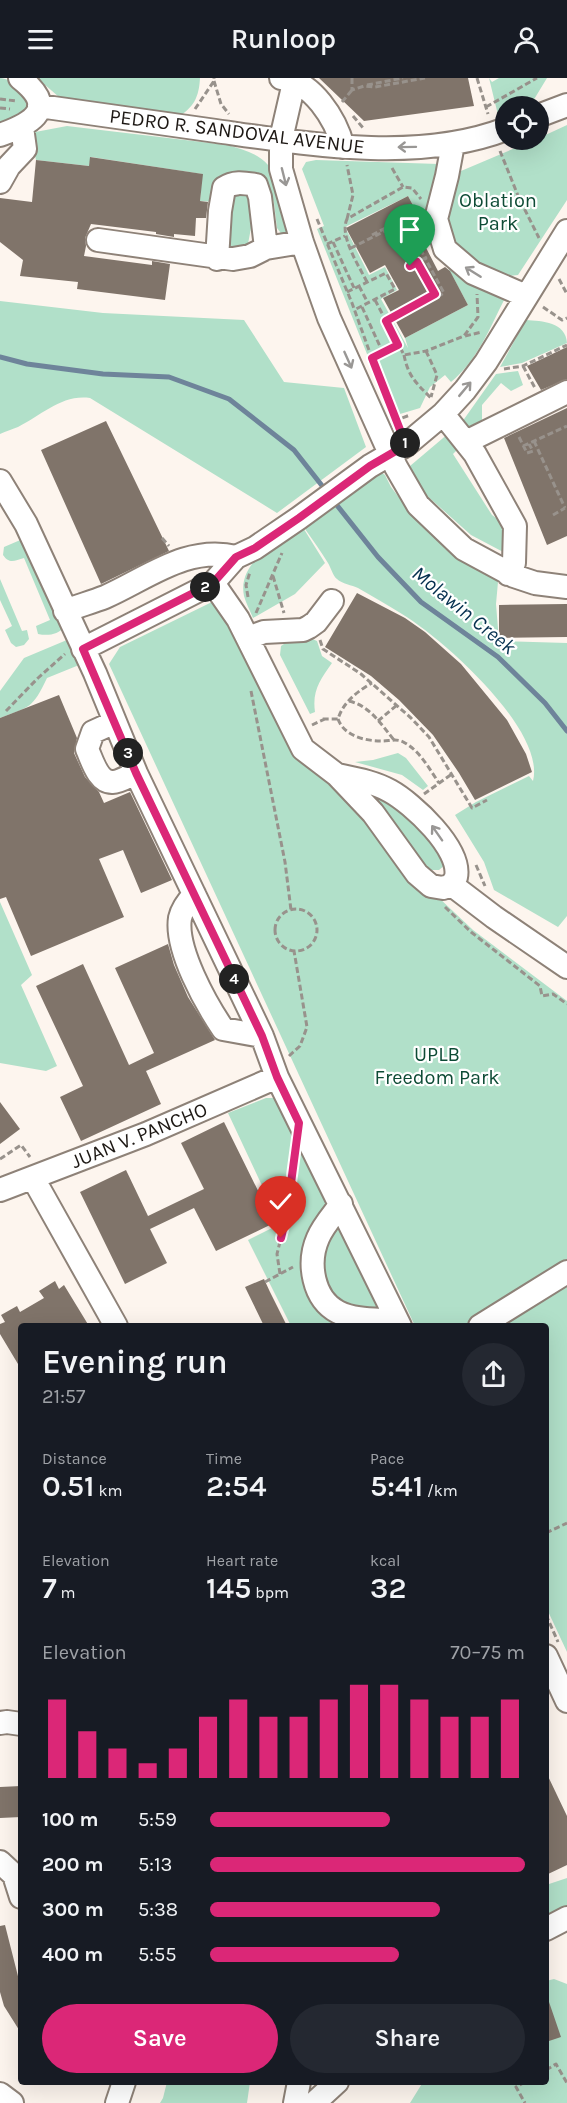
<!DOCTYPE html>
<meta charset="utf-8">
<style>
body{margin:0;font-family:Karla,sans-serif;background:#242831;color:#f1f3f6;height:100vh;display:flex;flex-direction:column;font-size:22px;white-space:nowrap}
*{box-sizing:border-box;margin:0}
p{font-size:20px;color:#9ea1a6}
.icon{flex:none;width:33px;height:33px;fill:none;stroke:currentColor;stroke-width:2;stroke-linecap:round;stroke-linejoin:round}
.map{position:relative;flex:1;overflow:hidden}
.side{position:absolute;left:18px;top:1245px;width:531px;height:762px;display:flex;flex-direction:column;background:#171b24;border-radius:6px;box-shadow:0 6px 24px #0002}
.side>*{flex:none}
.buttons{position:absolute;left:495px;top:18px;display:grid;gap:12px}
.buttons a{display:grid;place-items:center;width:54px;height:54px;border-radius:50%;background:#171b24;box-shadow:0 6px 24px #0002;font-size:30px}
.pin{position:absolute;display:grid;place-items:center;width:51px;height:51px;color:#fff;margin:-62px -26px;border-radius:50% 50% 50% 0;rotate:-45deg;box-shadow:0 0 6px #0007}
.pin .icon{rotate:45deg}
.km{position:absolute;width:30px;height:30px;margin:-15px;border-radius:50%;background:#222;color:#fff;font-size:16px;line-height:30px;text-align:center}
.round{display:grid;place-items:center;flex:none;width:63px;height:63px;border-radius:32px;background:#242831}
.head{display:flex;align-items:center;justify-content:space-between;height:102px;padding:0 24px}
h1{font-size:33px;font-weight:600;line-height:45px}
.metrics{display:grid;grid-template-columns:repeat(3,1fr);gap:9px;height:102px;padding:6px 24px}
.metrics div{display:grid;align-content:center}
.metrics b{font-size:30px;font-weight:600}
.metrics small{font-size:16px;font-weight:400}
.metrics p{font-size:16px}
.chart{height:168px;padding:12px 24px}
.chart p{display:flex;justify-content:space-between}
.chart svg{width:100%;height:108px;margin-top:6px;stroke:#db2777;stroke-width:6}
.button{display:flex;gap:12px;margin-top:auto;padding:12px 24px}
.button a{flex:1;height:69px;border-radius:36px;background:#db2777;color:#fff;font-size:24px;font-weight:600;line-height:69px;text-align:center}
.button a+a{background:#242831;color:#f1f3f6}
ul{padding:0 24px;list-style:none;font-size:20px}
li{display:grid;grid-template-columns:96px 72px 1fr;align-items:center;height:45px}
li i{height:15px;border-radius:8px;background:#db2777}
header{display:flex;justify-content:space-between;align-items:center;height:78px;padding:0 24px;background:#171b24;font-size:27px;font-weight:600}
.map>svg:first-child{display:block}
.green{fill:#b1e0c9}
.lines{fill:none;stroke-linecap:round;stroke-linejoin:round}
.stream{stroke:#6e849a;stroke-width:5}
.building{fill:#80746a}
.minor-casing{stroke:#8e8278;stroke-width:26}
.path{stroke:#98928c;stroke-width:3;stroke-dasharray:6 3;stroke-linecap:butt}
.minor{stroke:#fff;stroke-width:22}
.oneway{stroke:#999795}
.route-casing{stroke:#fff;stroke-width:12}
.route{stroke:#db2777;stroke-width:8}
.labels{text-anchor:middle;stroke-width:4.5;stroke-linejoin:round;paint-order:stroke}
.street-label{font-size:20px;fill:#1d1814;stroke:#fff}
.park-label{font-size:20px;fill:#0d4b35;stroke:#fff}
.water-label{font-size:21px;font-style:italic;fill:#05304f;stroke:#fff}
</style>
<header><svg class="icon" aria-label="menu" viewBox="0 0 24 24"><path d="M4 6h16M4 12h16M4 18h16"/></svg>Runloop<svg class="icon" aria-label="person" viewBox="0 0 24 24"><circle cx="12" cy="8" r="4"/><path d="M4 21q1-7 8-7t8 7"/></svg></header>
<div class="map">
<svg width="567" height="2025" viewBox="0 0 567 2025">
<rect width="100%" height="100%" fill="#fdf5ee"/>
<path class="green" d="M 0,0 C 11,1 28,12 29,24 C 29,29 27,34 27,39 L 0,50 Z
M 37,0 L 200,0 C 199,19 194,30 176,40 L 79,26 L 59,19 Z
M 489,0 L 492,4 L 499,0 L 547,0 L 530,28 L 506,28 L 505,39 L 499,41 Z
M 567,47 L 567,122 L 518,197 L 509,198 L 477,187 L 450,166 L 445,149 L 447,118 L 461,93 L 534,62 L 538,62 L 539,60 Z
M 67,48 L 227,67 C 241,71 258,75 268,87 C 281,102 289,133 296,152 L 283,158 L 277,150 L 274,125 L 268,107 L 256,101 L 216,124 L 200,123 L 202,96 L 91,79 L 89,88 L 36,82 L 30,55 Z
M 316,82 L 439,86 L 436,126 L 428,156 L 408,118 L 345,149 L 369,197 L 385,189 L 397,212 L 381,221 L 408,270 L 405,260 L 468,227 L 447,188 L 481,204 L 505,220 C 490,250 477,283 451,304 L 445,297 L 430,309 L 420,330 L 400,336 L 395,333 L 380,294 L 375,296 L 317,151 L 324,148 L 302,91 L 306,84 Z
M 244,112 L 256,123 L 248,166 L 244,170 L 234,171 L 228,168 L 229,121 L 234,114 Z
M 0,223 L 103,235 L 244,242 L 284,304 L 344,310 L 366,369 L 277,435 L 90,320 C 62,316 42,337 18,349 C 13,351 6,353 0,356 Z
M 526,242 C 542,243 566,244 567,265 L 522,285 L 500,289 Z
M 518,293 L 523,307 L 511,313 L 501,305 L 482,327 L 482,344 L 467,349 L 462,344 L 496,296 Z
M 449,355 L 461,368 L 453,376 L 492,437 L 507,448 L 507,476 L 471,457 L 425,416 L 410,388 Z
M 382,395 L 385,397 L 391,409 L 411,435 L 498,504 L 496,526 L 499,563 L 567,565 L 567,838 L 558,849 L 494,812 L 484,784 L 455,737 L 476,724 L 529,698 L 533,703 C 546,652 442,560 402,536 C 388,527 373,519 358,510 C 352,507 342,506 337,501 C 333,498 331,490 328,485 C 321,474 313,462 305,451 L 375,397 Z
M 302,448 L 325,485 L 295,516 L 253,540 C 250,533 246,525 244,518 C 237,483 278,465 302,448 Z
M 25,460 L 65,548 C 58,557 48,558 38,556 L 36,548 L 50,542 L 24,480 C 15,482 10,487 3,477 L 4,469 Z
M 0,501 L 22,553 L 27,552 L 29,561 L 24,567 L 16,569 L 11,565 L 5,552 L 12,548 L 0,522 Z
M 219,522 L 303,675 L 420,802 L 473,852 L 567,923 L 567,1574 L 546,1529 L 546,1248 L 415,1248 L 109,586 L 120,569 L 214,523 Z
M 74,559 L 84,585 L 47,600 C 32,631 31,628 0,640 L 0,613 L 24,580 Z
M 310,560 L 317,563 L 322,578 L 332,585 C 320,602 312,613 315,634 L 310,636 L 280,577 L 281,568 L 287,564 Z
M 398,675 L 406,680 L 428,708 L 423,712 L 402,697 L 355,684 L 373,682 Z
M 373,710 L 433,761 L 445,787 L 439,792 L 431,792 L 426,788 L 395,746 L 369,716 Z
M 0,824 L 32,897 L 21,907 L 57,988 L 46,993 L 0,985 Z
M 266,1020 L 273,1020 L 282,1023 L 332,1124 L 311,1206 L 368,1248 L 291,1248 L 248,1162 L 280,1146 L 228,1035 Z
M 341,1144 L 382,1232 C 375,1233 366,1236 359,1234 C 333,1226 312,1187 326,1162 C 330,1155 337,1149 341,1144 Z
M 567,1800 L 567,1836 L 546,1847 L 546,1807 Z
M 554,1901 L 567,1906 L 567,2025 L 410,2025 L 423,2004 L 546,2004 L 546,1903 Z
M 167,2004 L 250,2004 L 247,2025 L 160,2025 L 163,2020 Z"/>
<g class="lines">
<path class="stream" d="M 0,279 L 27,286 L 103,296 L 169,299 L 229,321 L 294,372 L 327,414
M 332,421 L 378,479 L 421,524 L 498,579 L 545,625 L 567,653"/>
</g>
<path class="building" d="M 319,0 L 468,0 L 474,28 L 364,43 Z
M 90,79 L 203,96 L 200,123 L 208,124 L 206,140 L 196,140 L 195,158 L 174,156 L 174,159 L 156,156 L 156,154 L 91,146 L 85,160 L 86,168 L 84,178 L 152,187 L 152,183 L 170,186 L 165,222 L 77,211 L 78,204 L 20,198 L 23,182 L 0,164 L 0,120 L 32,124 L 36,82 L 89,88 Z
M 408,118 L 424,148 L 427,157 L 421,160 L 438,193 L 445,189 L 450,193 L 468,227 L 405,260 L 383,220 L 399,212 L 385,187 L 370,195 L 346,150 Z
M 567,269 L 567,301 L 541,312 L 527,288 Z
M 567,330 L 567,458 L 547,467 L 504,360 Z
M 106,343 L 169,473 L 101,506 L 41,372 Z
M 357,515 L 405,540 L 425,554 L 461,586 L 507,642 L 526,676 L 532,694 L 475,722 L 459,695 L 433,657 L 399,622 L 371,598 L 325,569 Z
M 567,526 L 567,559 L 499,560 L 499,527 Z
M 59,617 L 77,660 L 74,675 L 85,699 L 99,714 L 104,725 L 130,714 L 172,802 L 141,815 L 123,772 L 99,781 L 124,839 L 31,878 L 6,819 L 0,821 L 0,640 Z
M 168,866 L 174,887 L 188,919 L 215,962 L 146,993 L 161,1026 L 81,1063 L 60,1019 L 83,1008 L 36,908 L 83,886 L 129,987 L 154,975 L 115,890 Z
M 0,1024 L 20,1051 L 0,1066 Z
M 224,1044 L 274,1145 L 216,1173 L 194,1130 L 150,1151 L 167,1185 L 125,1206 L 80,1114 L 126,1092 L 148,1138 L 204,1111 L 181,1065 Z
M 264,1201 L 270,1214 L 287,1248 L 264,1248 L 245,1209 Z
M 55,1203 L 59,1211 L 64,1207 L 89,1248 L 21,1248 L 21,1291 L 0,1256 L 0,1246 L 5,1244 L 1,1237 L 17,1228 L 20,1234 L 44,1220 L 39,1213 Z
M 546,1694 L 567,1738 L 567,1787 L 546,1797 Z
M 21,1708 L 21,1739 L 0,1740 L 0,1709 Z
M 5,1847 L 21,1910 L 21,1955 L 4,1928 L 0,1914 L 0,1848 Z
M 546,1921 L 548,1921 L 561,1959 L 546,1964 Z"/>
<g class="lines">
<g class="minor-casing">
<path id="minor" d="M 281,0 C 312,3 336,41 343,69
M 295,0 L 281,61 L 281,91 L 302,164 L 329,240 L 396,389 L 418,427 L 464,471 L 514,498 L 535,505 L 567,509
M 39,28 C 98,36 157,45 216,53 C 307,66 418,85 506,51
M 538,38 L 567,27
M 0,57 C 34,45 58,30 20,0
M 453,66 L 447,98 L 436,141 L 445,171 L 473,195 L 526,218
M 0,104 L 9,88 L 25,71 L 22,49
M 98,162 L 233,181 L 250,178 L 266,170 L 302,164
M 217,181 L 220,133 L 224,110 C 234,103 244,105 256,107 L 260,119 L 266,170
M 443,336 L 475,376 L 515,448 L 514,485 L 508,496
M 466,364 L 567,314
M 0,403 L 26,446 L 95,595 L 136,695 L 262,958 L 277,999 L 400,1248
M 213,505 L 238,541 L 303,671 L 337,697 L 373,735 L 417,796 L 431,808 L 443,810 L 452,807 C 453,804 455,802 456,799 C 462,771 412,725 390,713 C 374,704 356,701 337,697
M 65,533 C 78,528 92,524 105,519 C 148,500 187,467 236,479
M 248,560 L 264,554 L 303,552 L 309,549 L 316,544 L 332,523
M 83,571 L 213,505 L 236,479 L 255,470 L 299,440 L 370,388 L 406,367 L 443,336 L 465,312 L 486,284 L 567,153
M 115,644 L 93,654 L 87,671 C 92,682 98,705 113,704 C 120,704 130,697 136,695
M 452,807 L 494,839 L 567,889
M 194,816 C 188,824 182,831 180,840 C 175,871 206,926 223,951 L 262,958
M 33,1100 L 116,1248
M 0,1112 L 146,1056 L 277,999
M 341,1126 C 333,1137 323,1148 318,1160 C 307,1185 313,1221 338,1234 C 356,1243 378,1241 397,1243
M 480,1248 L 567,1194
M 546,1578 L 567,1623
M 0,1645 L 7,1644 L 21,1646
M 0,1784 L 14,1797 L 21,1819
M 546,1851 L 567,1840
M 0,2016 L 12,2025
M 117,2025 L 124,2004
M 295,2025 L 299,2004
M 314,2025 L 337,2004"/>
</g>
<path class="path" d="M 352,0 L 352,12 L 364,8 L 375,9 L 425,0
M 477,0 L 488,36
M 214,3 L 221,26 L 229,36
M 367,7 L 403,0
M 0,21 L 16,23
M 342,24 L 352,12
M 486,29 L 537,0
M 0,30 L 10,31
M 195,31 L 214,3 L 214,0
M 353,38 L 364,51
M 500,73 L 519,120 L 539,160
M 392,90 L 403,109
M 317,141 L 352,225 L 379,300
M 347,141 L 353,117 L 347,87
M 372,157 L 405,140 L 425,180 L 410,188 L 414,196
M 333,164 L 354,210
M 327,166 L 345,158
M 351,170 L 397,147 L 435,216 L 386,243
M 406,181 L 410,188
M 559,201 L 567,216
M 367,204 C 359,188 339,158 347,141 L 403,109 L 412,110 L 421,121
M 359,208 L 368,225
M 347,214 L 386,195 L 395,211 L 354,232
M 375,222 L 404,277 L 426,273 L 464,258 L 478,239 L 477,216
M 362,229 L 383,275
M 543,229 L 562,242 L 567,240
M 414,232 L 444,215 L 425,180 L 427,179
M 465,258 L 482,254
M 426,273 L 437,297 L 431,319
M 404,277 C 408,298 416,305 431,320
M 372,280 L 398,268
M 523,288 L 535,310
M 504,291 L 523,288 L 567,267
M 394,343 L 410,337
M 519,359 L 527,375 L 533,373 L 529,366
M 534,363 L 565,430
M 523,368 L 567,348
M 553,437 L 565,430
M 162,460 L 169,468
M 273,498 L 284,535
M 248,519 L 246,507 L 250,494
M 256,535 L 282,475
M 320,562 L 323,571 L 361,596 L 411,640 L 429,659 L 472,730 L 487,722
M 251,613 L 285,784 L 291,832
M 349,623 C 370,628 381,646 394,662
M 6,633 L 38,600 L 65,576
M 338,641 C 344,658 365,663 382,663 C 390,663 398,660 405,665 C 420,673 430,692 439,705
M 378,643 L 397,627
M 312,647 L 325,641 L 322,641 L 338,641 C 343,624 358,613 372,605
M 424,716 L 452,696
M 476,787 L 485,808
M 445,829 L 471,854 L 540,908 L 542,918 L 553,916 L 567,926
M275 852a21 21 0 1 1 42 0a21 21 0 1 1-42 0Z
M 289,978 L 300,968 L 307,949 L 294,873
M 0,1081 L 21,1067 L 30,1079
M 280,1196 L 277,1176 L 287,1135 L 294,1079
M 265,1204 L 293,1189
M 546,1455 L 567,1445
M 546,1537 L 558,1564
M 546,1992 L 556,1986 L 567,2005
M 525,2004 L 516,2009 L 525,2025"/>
<use href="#minor" class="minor"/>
</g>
<defs><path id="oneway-shaft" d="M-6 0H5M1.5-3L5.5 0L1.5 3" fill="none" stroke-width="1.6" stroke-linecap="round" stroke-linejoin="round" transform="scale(1.5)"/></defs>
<g class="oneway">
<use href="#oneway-shaft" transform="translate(407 69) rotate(179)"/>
<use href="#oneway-shaft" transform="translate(284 99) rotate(76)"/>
<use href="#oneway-shaft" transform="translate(473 194) rotate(-148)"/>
<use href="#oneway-shaft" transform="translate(348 282) rotate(66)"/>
<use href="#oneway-shaft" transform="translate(465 311) rotate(-50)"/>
<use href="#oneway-shaft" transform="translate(437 755) rotate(-125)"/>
</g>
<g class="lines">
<g class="route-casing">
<path id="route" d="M 281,1160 L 287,1135 L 299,1045 L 277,999 L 262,958 L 136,695 L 83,571 L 213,505 L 236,479 L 255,470 L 299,440 L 370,388 L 406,367 L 372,280 L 398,267 L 386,243 L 435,216 L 417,184 L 410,188"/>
</g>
<use href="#route" class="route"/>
</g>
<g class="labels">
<g class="street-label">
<text transform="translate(237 53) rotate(7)" y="7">PEDRO R. SANDOVAL AVENUE</text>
<text transform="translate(139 1057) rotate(-22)" y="7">JUAN V. PANCHO</text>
</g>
<g class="park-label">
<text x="498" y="129">Oblation<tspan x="498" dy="23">Park</tspan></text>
<text x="437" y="983">UPLB<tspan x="437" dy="23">Freedom Park</tspan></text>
</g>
<g class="water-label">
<text transform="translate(464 532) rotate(39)" y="7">Molawin Creek</text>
</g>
</g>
</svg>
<div class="buttons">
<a><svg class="icon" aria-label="locate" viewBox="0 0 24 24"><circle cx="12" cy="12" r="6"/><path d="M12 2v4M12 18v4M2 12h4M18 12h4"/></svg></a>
</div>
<div class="pin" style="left:410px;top:188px;background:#1e9e55"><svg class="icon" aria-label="arrive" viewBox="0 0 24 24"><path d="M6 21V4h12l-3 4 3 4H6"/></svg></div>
<div class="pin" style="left:281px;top:1160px;background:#d93025"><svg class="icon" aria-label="check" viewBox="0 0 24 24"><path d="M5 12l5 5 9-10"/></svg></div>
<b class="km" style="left:405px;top:365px">1</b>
<b class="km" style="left:205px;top:509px">2</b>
<b class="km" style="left:128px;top:675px">3</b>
<b class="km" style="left:234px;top:901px">4</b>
<section class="side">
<div class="head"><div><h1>Evening run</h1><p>21:57</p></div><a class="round"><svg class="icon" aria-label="share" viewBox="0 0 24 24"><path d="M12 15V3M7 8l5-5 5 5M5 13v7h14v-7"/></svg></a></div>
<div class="metrics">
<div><p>Distance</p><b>0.51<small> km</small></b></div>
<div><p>Time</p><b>2:54</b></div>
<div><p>Pace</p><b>5:41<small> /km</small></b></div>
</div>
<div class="metrics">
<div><p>Elevation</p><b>7<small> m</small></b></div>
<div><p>Heart rate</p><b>145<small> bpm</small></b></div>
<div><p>kcal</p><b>32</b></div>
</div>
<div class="chart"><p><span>Elevation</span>70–75 m</p>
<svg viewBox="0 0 160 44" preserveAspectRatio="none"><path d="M5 44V12M15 44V25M25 44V32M35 44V38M45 44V32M55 44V19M65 44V12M75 44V19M85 44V19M95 44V12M105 44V6M115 44V6M125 44V12M135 44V19M145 44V19M155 44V12"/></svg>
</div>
<ul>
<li><b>100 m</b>5:59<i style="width:57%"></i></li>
<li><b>200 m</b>5:13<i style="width:100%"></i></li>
<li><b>300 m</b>5:38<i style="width:73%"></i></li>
<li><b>400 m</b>5:55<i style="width:60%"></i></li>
</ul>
<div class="button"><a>Save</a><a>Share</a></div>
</section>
</div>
